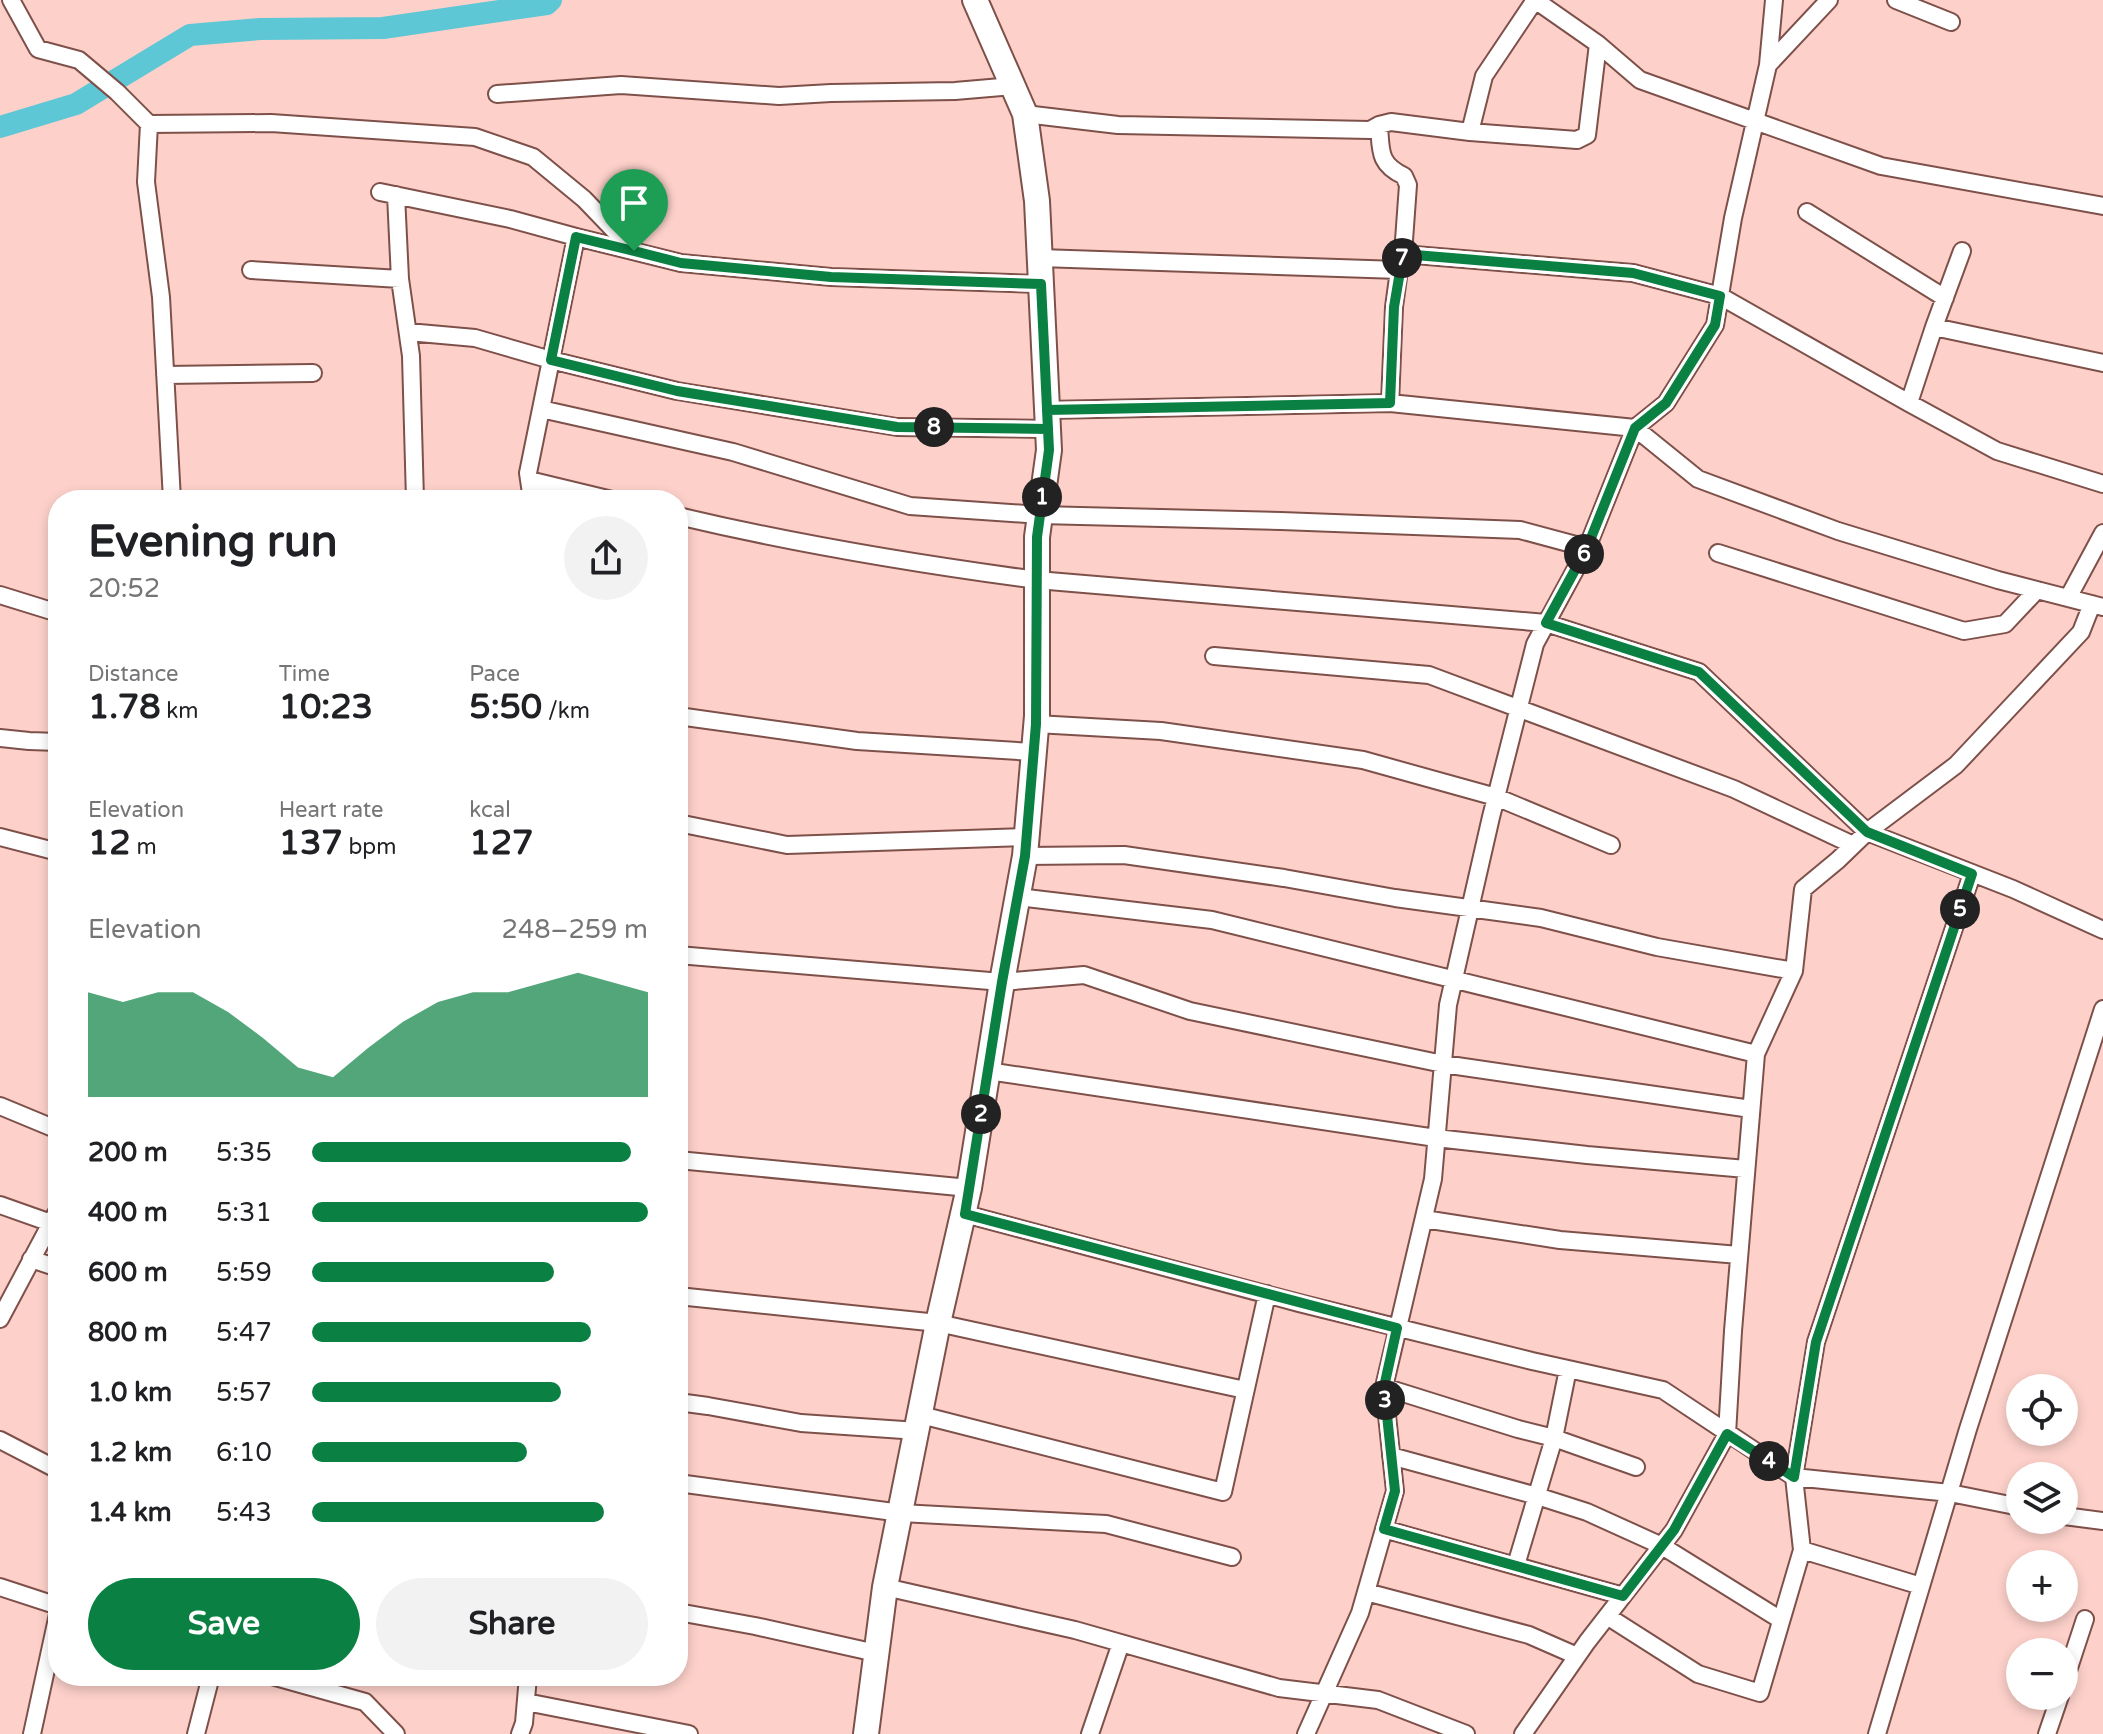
<!DOCTYPE html>
<meta charset="utf-8">
<style>
body{margin:0;font-family:"Varela Round",sans-serif;background:#f2f2f2;color:#202124;height:100vh;display:flex;flex-direction:column;font-size:30px;white-space:nowrap}
*{box-sizing:border-box;margin:0}
p{font-size:26px;color:#757577}
.icon{flex:none;width:44px;height:44px;fill:none;stroke:currentColor;stroke-width:2;stroke-linecap:round;stroke-linejoin:round}
.map{position:relative;flex:1;overflow:hidden}
.details{position:absolute;left:48px;top:490px;width:640px;height:1196px;display:flex;flex-direction:column;background:#fff;border-radius:32px;box-shadow:0 4px 12px #0003}
.details>*{flex:none}
.controls{position:absolute;left:2006px;top:1374px;display:grid;gap:16px}
.controls a{display:grid;place-items:center;width:72px;height:72px;border-radius:50%;background:#fff;box-shadow:0 4px 12px #0003;font-size:40px}
.pin{position:absolute;display:grid;place-items:center;width:68px;height:68px;color:#fff;margin:-82px -34px;border-radius:50% 50% 50% 0;rotate:-45deg;box-shadow:0 0 8px #0007}
.pin .icon{rotate:45deg}
.km{position:absolute;width:40px;height:40px;margin:-20px;border-radius:50%;background:#222;color:#fff;font-size:22px;line-height:40px;text-align:center}
.round{display:grid;place-items:center;flex:none;width:84px;height:84px;border-radius:42px;background:#f2f2f2}
.summary{display:flex;align-items:center;justify-content:space-between;height:136px;padding:0 40px}
h1{font-size:44px;font-weight:700;line-height:60px}
.metrics{display:grid;grid-template-columns:repeat(3,1fr);gap:12px;height:136px;padding:8px 40px}
.metrics div{display:grid;align-content:center}
.metrics b{font-size:34px;font-weight:700}
.metrics small{font-size:22px;font-weight:400}
.metrics p{font-size:22px}
.chart{height:224px;padding:16px 40px}
.chart p{display:flex;justify-content:space-between}
.chart svg{width:100%;height:144px;margin-top:8px;fill:#0b8043;opacity:.7}
.action{display:flex;gap:16px;margin-top:auto;padding:16px 40px}
.action a{flex:1;height:92px;border-radius:48px;background:#0b8043;color:#fff;font-size:32px;font-weight:700;line-height:92px;text-align:center}
.action a+a{background:#f2f2f2;color:#202124}
ul{padding:0 40px;list-style:none;font-size:26px}
li{display:grid;grid-template-columns:128px 96px 1fr;align-items:center;height:60px}
li i{height:20px;border-radius:10px;background:#0b8043}
.map>svg:first-child{display:block}
.lines{fill:none;stroke-linecap:round;stroke-linejoin:round}
.canal{stroke:#5dc7d6;stroke-width:22}
.street-casing{stroke:#7e504a;stroke-width:20}
.secondary-casing{stroke:#7e504a;stroke-width:28}
.street{stroke:#fff;stroke-width:16}
.secondary{stroke:#fff;stroke-width:24}
.route-casing{stroke:#fff;stroke-width:16}
.route{stroke:#0b8043;stroke-width:10}
</style>
<div class="map">
<svg width="2103" height="1734" viewBox="0 0 2103 1734">
<rect width="100%" height="100%" fill="#fdd1ca"/>
<g class="lines">
<path class="canal" d="M 0,127 L 76,104 L 190,35 L 260,29 L 383,28 L 547,4 L 551,0"/>
<g class="street-casing">
<path id="street" d="M 11,0 L 38,49 L 79,60 L 117,92 L 149,124 L 146,182 L 161,297 L 172,500
M 1535,0 L 1598,44 L 1640,80 L 1881,166 L 2103,206
M 1896,0 L 1951,22
M 1768,65 L 1829,0
M 497,94 L 621,85 L 779,96 L 831,93 L 955,91 L 1013,86
M 1025,114 L 1118,125 L 1370,130 L 1379,125 L 1391,122 L 1470,132 L 1577,140 L 1587,135 L 1598,44
M 149,124 L 271,123 L 475,137 L 533,157 L 584,199 L 634,251
M 1470,132 L 1484,76 L 1535,0
M 380,192 L 510,219 L 576,237
M 396,195 L 400,279 L 411,356 L 415,500
M 1807,212 L 1945,298
M 1403,254 L 1633,273 L 1720,296 L 1909,403 L 1997,451 L 2103,484
M 1040,258 L 1399,270 L 1403,254 L 1408,185 L 1404,176 C 1378,164 1381,150 1379,125
M 251,270 L 400,279
M 1934,327 L 2103,363
M 408,332 L 475,338 L 551,360 L 677,391 L 897,427 L 1048,429
M 165,375 L 313,373
M 1390,403 L 1394,307 L 1399,270
M 1909,403 L 1934,327 L 1962,251
M 541,409 L 733,452 L 910,506 L 1040,515 L 1281,521 L 1520,530 L 1587,548
M 1047,410 L 1390,403 L 1635,428 L 1698,479 L 1838,531 L 1998,580 L 2103,607
M 529,480 L 612,500
M 532,500 L 528,473 L 576,237 L 681,263 L 831,277 L 1041,284
M 678,516 C 796,544 916,564 1037,580 L 1546,623 L 1699,672 L 1867,832 L 1956,765 L 2081,632 L 2092,604
M 1718,553 L 1964,631 L 2005,624 L 2037,590
M 0,595 L 58,613
M 2068,598 L 2103,533
M 1214,656 L 1429,675 L 1734,789 L 1853,845
M 678,716 L 857,741 L 1033,752
M 1036,724 L 1161,731 L 1363,760 L 1496,797 L 1611,845
M 0,738 L 29,741 L 58,742
M 678,823 L 787,845 L 1025,837
M 0,837 L 58,852
M 1025,856 L 1124,855 L 1284,878 L 1395,898 L 1541,918 L 1657,947 L 1794,971 L 1803,889 L 1838,860 L 1867,832 L 2013,889 L 2103,930
M 1018,897 L 1212,920 L 1756,1054
M 678,955 L 1002,982 L 1084,975 L 1190,1011 L 1443,1064 L 1751,1109
M 988,1071 L 1436,1138 L 1587,1155 L 1746,1169
M 0,1106 L 58,1130
M 678,1160 L 969,1188
M 0,1205 L 51,1223
M 965,1214 L 1299,1303 L 1532,1361 L 1663,1390 L 1794,1477 L 1950,1493 L 2020,1507
M 1424,1219 L 1560,1240 L 1739,1255
M 31,1259 L 58,1268
M 678,1296 L 938,1323 L 1245,1390
M 0,1319 L 58,1210
M 1384,1387 L 1518,1429 L 1554,1438 L 1636,1467
M 678,1402 L 708,1406 L 801,1423 L 918,1431
M 921,1415 L 1223,1492 L 1267,1294
M 0,1440 L 58,1470
M 1391,1456 L 1537,1496 L 1587,1512 L 1662,1546 L 1781,1620
M 678,1483 L 901,1513 L 1106,1524 L 1232,1557
M 2064,1516 L 2103,1521
M 1384,1529 L 1623,1596
M 1802,1550 L 1921,1586
M 1516,1565 L 1554,1438 L 1568,1369
M 0,1587 L 58,1606
M 885,1587 L 1075,1630 L 1279,1688 L 1378,1700 L 1466,1734
M 1366,1592 L 1529,1635 L 1577,1656
M 678,1612 L 755,1626 L 876,1653
M 1607,1616 L 1698,1674 L 1760,1693 L 1802,1550 L 1794,1477 L 1816,1342 L 1972,874
M 272,1676 L 365,1702 L 396,1734
M 2064,1683 L 2085,1619
M 526,1702 L 689,1734
M 32,1734 L 58,1614
M 196,1734 L 211,1676
M 520,1734 L 524,1723 L 528,1676
M 1090,1734 L 1121,1643
M 1306,1734 L 1360,1613 L 1395,1491 L 1384,1387 L 1433,1179 L 1448,1005 L 1491,817 L 1535,644 L 1587,548 L 1635,428 L 1666,403 L 1715,325 L 1733,218 L 1768,65 L 1774,0
M 1523,1734 L 1587,1642 L 1674,1530 L 1727,1434 L 1733,1331 L 1756,1054 L 1794,971
M 1877,1734 L 1968,1429 L 2103,1009
M 2047,1734 L 2060,1696"/>
</g>
<g class="secondary-casing">
<path id="secondary" d="M 866,1734 L 885,1587 L 938,1323 L 969,1188 L 1002,982 L 1025,856 L 1037,716 L 1037,537 L 1049,450 L 1037,201 L 1025,114 L 975,0"/>
</g>
<use href="#street" class="street"/>
<use href="#secondary" class="secondary"/>
</g>
<g class="lines">
<g class="route-casing">
<path id="route" d="M 634,251 L 681,263 L 831,277 L 1041,284 L 1049,450 L 1037,537 L 1036,724 L 1025,856 L 1002,982 L 965,1214 L 1397,1328 L 1384,1387 L 1395,1491 L 1384,1529 L 1623,1596 L 1674,1530 L 1727,1434 L 1794,1477 L 1816,1342 L 1972,874 L 1867,832 L 1699,672 L 1546,623 L 1587,548 L 1635,428 L 1666,403 L 1715,325 L 1720,296 L 1633,273 L 1403,254 L 1394,307 L 1390,403 L 1047,410 L 1048,429 L 897,427 L 677,391 L 551,360 L 576,237 L 634,251"/>
</g>
<use href="#route" class="route"/>
</g>
</svg>
<div class="controls">
<a><svg class="icon" aria-label="locate" viewBox="0 0 24 24"><circle cx="12" cy="12" r="6"/><path d="M12 2v4M12 18v4M2 12h4M18 12h4"/></svg></a>
<a><svg class="icon" aria-label="layers" viewBox="0 0 24 24"><path d="M12 4l9 5-9 5-9-5zM3 14l9 5 9-5"/></svg></a>
<a>+</a>
<a>−</a>
</div>
<div class="pin" style="left:634px;top:251px;background:#1e9e55"><svg class="icon" aria-label="arrive" viewBox="0 0 24 24"><path d="M6 21V4h12l-3 4 3 4H6"/></svg></div>
<b class="km" style="left:1042px;top:497px">1</b>
<b class="km" style="left:981px;top:1114px">2</b>
<b class="km" style="left:1385px;top:1400px">3</b>
<b class="km" style="left:1769px;top:1461px">4</b>
<b class="km" style="left:1960px;top:909px">5</b>
<b class="km" style="left:1584px;top:554px">6</b>
<b class="km" style="left:1402px;top:258px">7</b>
<b class="km" style="left:934px;top:427px">8</b>
<section class="details">
<div class="summary"><div><h1>Evening run</h1><p>20:52</p></div><a class="round"><svg class="icon" aria-label="share" viewBox="0 0 24 24"><path d="M12 15V3M7 8l5-5 5 5M5 13v7h14v-7"/></svg></a></div>
<div class="metrics">
<div><p>Distance</p><b>1.78<small> km</small></b></div>
<div><p>Time</p><b>10:23</b></div>
<div><p>Pace</p><b>5:50<small> /km</small></b></div>
</div>
<div class="metrics">
<div><p>Elevation</p><b>12<small> m</small></b></div>
<div><p>Heart rate</p><b>137<small> bpm</small></b></div>
<div><p>kcal</p><b>127</b></div>
</div>
<div class="chart"><p><span>Elevation</span>248–259 m</p>
<svg viewBox="0 0 160 44" preserveAspectRatio="none"><path d="M0 44V12L10 15L20 12L30 12L40 18L50 26L60 35L70 38L80 29L90 21L100 15L110 12L120 12L130 9L140 6L150 9L160 12V44z"/></svg>
</div>
<ul>
<li><b>200 m</b>5:35<i style="width:95%"></i></li>
<li><b>400 m</b>5:31<i style="width:100%"></i></li>
<li><b>600 m</b>5:59<i style="width:72%"></i></li>
<li><b>800 m</b>5:47<i style="width:83%"></i></li>
<li><b>1.0 km</b>5:57<i style="width:74%"></i></li>
<li><b>1.2 km</b>6:10<i style="width:64%"></i></li>
<li><b>1.4 km</b>5:43<i style="width:87%"></i></li>
</ul>
<div class="action"><a>Save</a><a>Share</a></div>
</section>
</div>
